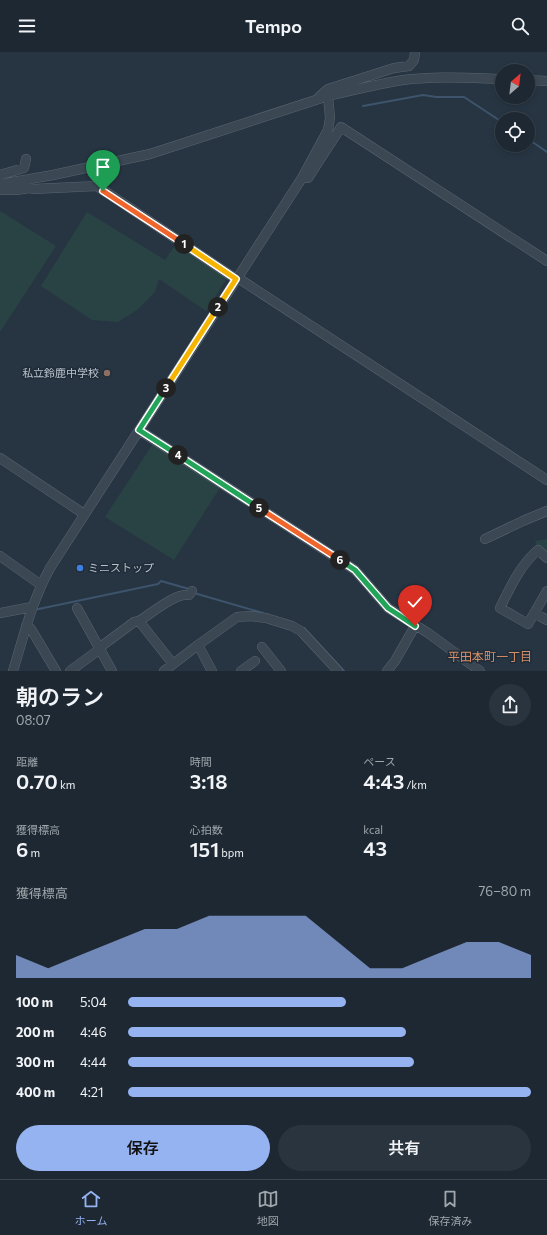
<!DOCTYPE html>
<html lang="ja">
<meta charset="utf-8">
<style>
body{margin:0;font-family:Commissioner,"Noto Sans JP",sans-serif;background:#2a343e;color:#f1f3f6;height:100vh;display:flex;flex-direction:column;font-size:15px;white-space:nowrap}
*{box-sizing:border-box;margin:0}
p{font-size:13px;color:#a0a6ac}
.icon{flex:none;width:22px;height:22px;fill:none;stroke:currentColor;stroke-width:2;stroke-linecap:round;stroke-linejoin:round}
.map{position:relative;height:619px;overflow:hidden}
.panel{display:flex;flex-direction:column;background:#1d2832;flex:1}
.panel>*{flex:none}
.needle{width:26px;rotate:28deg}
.fabs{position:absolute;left:495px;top:12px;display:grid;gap:8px}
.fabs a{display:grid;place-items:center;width:40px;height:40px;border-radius:50%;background:#1d2832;box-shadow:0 2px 6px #0003,0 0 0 1px #3b444d;font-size:20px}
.pin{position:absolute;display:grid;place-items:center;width:34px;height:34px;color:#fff;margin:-41px -17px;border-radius:50% 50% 50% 0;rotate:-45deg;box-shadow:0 0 4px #0007}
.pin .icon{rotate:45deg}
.km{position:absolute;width:20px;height:20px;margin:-10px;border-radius:50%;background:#222;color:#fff;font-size:11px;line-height:20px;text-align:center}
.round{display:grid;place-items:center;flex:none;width:42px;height:42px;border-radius:21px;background:#2a343e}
.overview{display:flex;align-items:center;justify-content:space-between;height:68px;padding:0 16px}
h1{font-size:22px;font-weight:600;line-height:30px}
.stats{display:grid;grid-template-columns:repeat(3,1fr);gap:6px;height:68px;padding:4px 16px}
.stats div{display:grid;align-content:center}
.stats b{font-size:20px;font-weight:600}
.stats small{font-size:11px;font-weight:400}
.stats p{font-size:11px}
.chart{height:112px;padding:8px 16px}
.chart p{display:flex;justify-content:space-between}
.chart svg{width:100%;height:72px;margin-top:4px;fill:#95b2f1;opacity:.7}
.cta{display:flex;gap:8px;margin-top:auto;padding:8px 16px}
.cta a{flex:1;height:46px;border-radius:24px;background:#95b2f1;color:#111;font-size:16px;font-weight:600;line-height:46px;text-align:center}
.cta a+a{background:#2a343e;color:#f1f3f6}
ul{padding:0 16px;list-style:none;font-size:13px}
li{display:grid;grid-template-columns:64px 48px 1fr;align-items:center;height:30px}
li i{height:10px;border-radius:5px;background:#95b2f1}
header{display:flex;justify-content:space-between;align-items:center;height:52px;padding:0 16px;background:#1d2832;font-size:18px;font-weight:600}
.dock{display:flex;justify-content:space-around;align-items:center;height:56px;border-top:1px solid #3b444d;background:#1d2832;font-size:11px;color:#a0a6ac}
.dock a{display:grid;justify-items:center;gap:2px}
.dock .active{color:#95b2f1}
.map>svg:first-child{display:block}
.green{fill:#294344}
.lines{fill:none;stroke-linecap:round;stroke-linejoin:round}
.stream{stroke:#3d546c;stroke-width:2}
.minor-casing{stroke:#5a6570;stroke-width:10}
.minor{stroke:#3b4753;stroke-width:9}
.split-1-casing{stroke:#fff;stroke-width:8}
.split-2-casing{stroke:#fff;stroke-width:8}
.split-3-casing{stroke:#fff;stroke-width:8}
.split-4-casing{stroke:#fff;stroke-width:8}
.split-5-casing{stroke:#fff;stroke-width:8}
.split-6-casing{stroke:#fff;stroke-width:8}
.split-7-casing{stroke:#fff;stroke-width:8}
.split-1{stroke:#f0652b;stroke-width:5}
.split-2{stroke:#f5b400;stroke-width:5}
.split-3{stroke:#f5b400;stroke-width:5}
.split-4{stroke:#22a559;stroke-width:5}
.split-5{stroke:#22a559;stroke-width:5}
.split-6{stroke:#f0652b;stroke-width:5}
.split-7{stroke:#22a559;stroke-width:5}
.education-dot{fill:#8d6e63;stroke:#202c38;stroke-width:1.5}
.shop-dot{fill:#3f7fe0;stroke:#202c38;stroke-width:1.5}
.labels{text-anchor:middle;stroke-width:3;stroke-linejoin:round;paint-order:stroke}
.poi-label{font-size:11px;fill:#b9c2cc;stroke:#202c38;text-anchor:end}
.neighbourhood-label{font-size:12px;fill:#d78f69;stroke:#202c38}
</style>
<header><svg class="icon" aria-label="menu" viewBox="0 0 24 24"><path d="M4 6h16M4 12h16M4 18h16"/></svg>Tempo<svg class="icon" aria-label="search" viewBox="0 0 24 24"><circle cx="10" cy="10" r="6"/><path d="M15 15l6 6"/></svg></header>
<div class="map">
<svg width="547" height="619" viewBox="0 0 547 619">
<rect width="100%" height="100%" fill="#273543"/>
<path class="green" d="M 0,159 L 56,194 L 0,280 Z
M 87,160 L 165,208 L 175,193 L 227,226 L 206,259 L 159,227 L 155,240 L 137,258 L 118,270 L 92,268 L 41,234 Z
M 154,390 L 221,434 L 174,508 L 105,465 Z
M 547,487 L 547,500 L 546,501 L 537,494 L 535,489 Z"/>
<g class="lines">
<path class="stream" d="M 363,54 L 423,43 L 436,45 L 464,45 L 502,70
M 528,87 L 547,100
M 194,541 L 263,561
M 34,558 L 158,532 L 161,529 L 189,537
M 304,576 L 344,619"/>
<g class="minor-casing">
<path id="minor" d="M 528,28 L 547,29
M 319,45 L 328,37 L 394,16 L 409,14 L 414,8 L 415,0
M 0,123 L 24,116 L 26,107
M 303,126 L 308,126 L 341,75 L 547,209
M 0,132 L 53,123 L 150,102 L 328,44 C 353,38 378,32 403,28 C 436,24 469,26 502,27
M 0,138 L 16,138 L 30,136 L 33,137 L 97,134 L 236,227
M 238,226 L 547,428
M 139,378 L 355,518 L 388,556 L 428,581 L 480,619
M 0,406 L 84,462
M 485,487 L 525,468 L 547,459
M 0,504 L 41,533
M 547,506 L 538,498 C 520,513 510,536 500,556 L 528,572 L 547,539
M 77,556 L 112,619
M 0,561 L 32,555
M 534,561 L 547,568
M 139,569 C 152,561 175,541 189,543 L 192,539
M 26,574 L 31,577 L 56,619
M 198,593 L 237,565 L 251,564 L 266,566 L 292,574 L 301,579 L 338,619
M 262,595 L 281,619
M 99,596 L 134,570 L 139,569 L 173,612
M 13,619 C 24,583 32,549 50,516 L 302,126 L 328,78 L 330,66 L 328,44
M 70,619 L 100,597
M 164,619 L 198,593 L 212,619
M 241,619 L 255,609
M 387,619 L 395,609 L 415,574"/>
</g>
<use href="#minor" class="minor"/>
</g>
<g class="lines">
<g class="split-1-casing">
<path id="split-1" d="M 103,139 L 184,192"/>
</g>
<g class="split-2-casing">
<path id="split-2" d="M 184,192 L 236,227 L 218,255"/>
</g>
<g class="split-3-casing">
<path id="split-3" d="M 166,336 L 218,255"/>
</g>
<g class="split-4-casing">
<path id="split-4" d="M 166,336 L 139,378 L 178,403"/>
</g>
<g class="split-5-casing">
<path id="split-5" d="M 178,403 L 259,456"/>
</g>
<g class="split-6-casing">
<path id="split-6" d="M 259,456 L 340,508"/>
</g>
<g class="split-7-casing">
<path id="split-7" d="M 340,508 L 355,518 L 388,556 L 415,574"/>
</g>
<use href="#split-1" class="split-1"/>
<use href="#split-2" class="split-2"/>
<use href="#split-3" class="split-3"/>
<use href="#split-4" class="split-4"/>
<use href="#split-5" class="split-5"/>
<use href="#split-6" class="split-6"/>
<use href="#split-7" class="split-7"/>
</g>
<circle class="education-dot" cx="107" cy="321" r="4"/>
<circle class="shop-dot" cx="80" cy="516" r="4"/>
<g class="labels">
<g class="poi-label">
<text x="99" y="325">私立鈴鹿中学校</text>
<text x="88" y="520" text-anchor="start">ミニストップ</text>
</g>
<g class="neighbourhood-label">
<text x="490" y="609">平田本町一丁目</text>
</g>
</g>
</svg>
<div class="fabs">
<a><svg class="needle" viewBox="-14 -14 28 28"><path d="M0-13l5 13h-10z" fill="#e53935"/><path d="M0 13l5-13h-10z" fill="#a0a6ac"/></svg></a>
<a><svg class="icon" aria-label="locate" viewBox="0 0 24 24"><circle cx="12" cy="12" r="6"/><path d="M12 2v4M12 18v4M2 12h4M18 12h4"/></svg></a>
</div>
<div class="pin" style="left:103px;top:139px;background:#1e9e55"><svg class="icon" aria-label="arrive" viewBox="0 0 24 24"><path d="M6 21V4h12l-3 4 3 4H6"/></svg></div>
<div class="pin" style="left:415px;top:574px;background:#d93025"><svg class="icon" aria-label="check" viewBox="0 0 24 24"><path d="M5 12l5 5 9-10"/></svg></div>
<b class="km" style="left:184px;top:192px">1</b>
<b class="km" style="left:218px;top:255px">2</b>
<b class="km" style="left:166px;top:336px">3</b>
<b class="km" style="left:178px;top:403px">4</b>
<b class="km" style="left:259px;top:456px">5</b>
<b class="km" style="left:340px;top:508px">6</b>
</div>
<section class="panel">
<div class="overview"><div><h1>朝のラン</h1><p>08:07</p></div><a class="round"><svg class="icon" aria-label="share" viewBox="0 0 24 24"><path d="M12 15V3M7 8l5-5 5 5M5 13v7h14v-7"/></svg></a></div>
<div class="stats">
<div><p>距離</p><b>0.70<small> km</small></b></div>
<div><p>時間</p><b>3:18</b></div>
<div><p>ペース</p><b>4:43<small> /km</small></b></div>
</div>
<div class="stats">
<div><p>獲得標高</p><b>6<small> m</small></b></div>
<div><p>心拍数</p><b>151<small> bpm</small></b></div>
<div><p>kcal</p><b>43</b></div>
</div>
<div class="chart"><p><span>獲得標高</span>76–80 m</p>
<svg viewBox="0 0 160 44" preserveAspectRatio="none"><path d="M0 44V30L10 38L20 30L30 22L40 14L50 14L60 6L70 6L80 6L90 6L100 22L110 38L120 38L130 30L140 22L150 22L160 30V44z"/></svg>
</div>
<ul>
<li><b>100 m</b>5:04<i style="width:54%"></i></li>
<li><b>200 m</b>4:46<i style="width:69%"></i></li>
<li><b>300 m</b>4:44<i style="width:71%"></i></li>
<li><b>400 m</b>4:21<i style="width:100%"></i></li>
</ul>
<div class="cta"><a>保存</a><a>共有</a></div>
</section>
<nav class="dock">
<a class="active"><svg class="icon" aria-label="home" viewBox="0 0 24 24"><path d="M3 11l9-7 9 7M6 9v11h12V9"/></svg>ホーム</a>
<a><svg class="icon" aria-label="map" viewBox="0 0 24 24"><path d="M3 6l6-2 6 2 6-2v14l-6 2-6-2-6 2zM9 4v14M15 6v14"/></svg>地図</a>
<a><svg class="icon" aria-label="saved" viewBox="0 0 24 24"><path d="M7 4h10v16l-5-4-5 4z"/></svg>保存済み</a>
</nav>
